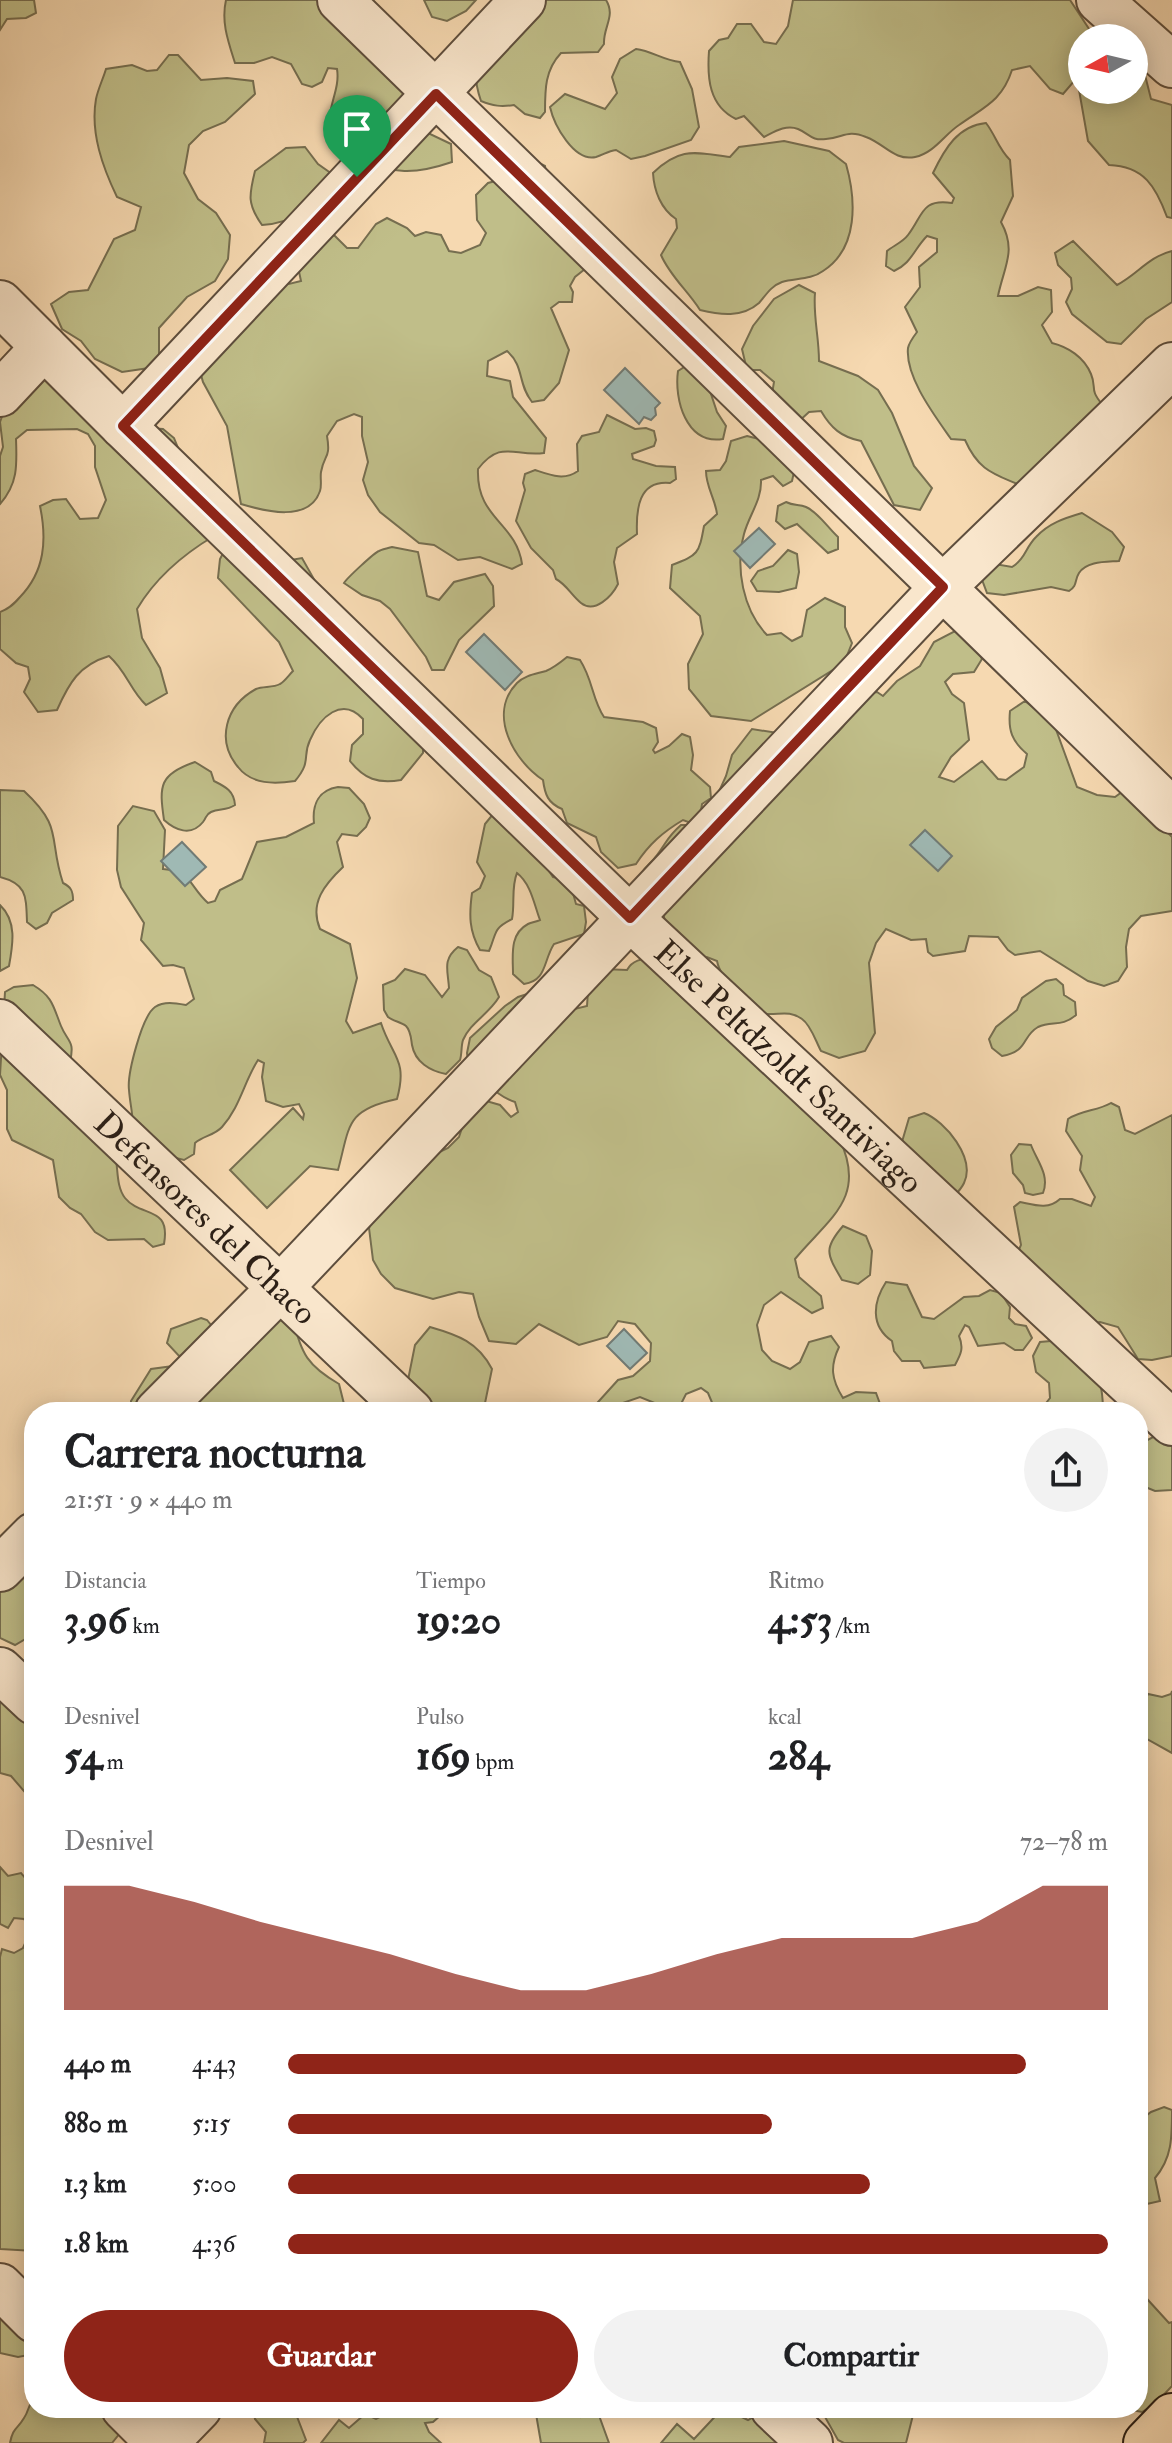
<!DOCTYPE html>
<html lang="es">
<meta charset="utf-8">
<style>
body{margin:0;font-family:"IM FELL Double Pica",serif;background:#f2f2f2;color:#202124;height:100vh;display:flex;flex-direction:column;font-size:30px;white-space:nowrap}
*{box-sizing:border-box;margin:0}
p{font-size:26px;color:#757577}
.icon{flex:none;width:44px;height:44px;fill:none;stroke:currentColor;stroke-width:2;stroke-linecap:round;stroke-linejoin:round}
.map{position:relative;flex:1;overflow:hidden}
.side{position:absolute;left:24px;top:1402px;width:1124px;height:1016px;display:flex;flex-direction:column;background:#fff;border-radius:32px;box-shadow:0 4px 20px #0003}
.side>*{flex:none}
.needle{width:52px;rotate:262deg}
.buttons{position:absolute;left:1068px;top:24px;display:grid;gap:16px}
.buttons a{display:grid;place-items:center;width:80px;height:80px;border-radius:50%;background:#fff;box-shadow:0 4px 20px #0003;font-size:40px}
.pin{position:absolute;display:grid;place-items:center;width:68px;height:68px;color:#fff;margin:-82px -34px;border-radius:50% 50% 50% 0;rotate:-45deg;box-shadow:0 0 8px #0007}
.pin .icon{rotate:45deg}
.round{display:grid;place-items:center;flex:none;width:84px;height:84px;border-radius:42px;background:#f2f2f2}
.overview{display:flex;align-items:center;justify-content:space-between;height:136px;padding:0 40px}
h1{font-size:44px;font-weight:700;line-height:60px}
.figures{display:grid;grid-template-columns:repeat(3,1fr);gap:12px;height:136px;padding:8px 40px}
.figures div{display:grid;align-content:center}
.figures b{font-size:40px;font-weight:700}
.figures small{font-size:22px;font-weight:400}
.figures p{font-size:22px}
.chart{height:224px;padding:16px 40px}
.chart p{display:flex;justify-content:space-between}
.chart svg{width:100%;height:144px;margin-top:8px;fill:#8f2418;opacity:.7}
.primary-button{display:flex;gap:16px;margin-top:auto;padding:16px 40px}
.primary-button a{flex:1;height:92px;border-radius:48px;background:#8f2418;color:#fff;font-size:32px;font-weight:700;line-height:92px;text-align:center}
.primary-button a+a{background:#f2f2f2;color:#202124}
ul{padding:0 40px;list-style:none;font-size:26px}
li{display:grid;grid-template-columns:128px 96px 1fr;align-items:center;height:60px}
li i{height:20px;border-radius:10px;background:#8f2418}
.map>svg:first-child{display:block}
.green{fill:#c0be89;stroke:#766e50;stroke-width:2}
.water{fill:#9fb9b4;stroke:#717b75;stroke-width:2}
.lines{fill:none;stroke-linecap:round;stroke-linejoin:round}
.minor-casing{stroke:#5e4e3d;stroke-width:48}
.major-casing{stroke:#2b1f16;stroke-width:48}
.minor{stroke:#f9e6cc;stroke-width:44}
.major{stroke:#f6d9b1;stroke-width:44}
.route-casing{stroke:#fff;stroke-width:16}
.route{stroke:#8f2418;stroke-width:10}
.labels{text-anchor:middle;stroke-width:6;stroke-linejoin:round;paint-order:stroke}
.street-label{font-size:34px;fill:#2b1f16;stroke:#f9e6cc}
</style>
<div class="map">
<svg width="1172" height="2443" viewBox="0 0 1172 2443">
<rect width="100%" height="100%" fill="#f6d9b1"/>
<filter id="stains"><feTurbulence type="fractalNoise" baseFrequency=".0025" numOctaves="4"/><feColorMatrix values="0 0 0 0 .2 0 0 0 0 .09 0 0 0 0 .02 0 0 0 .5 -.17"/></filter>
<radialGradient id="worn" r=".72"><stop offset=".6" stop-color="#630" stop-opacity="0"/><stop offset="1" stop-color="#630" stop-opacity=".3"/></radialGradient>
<path class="green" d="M 0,0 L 34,0 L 36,13 L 26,18 L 7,19 L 0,30 Z
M 226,0 L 356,0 L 412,97 L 411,125 L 451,144 L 452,162 C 417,174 391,176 359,156 C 349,149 344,142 333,138 C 322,112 341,93 337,69 L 328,68 L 322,82 L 312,87 L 302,84 L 291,64 L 272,57 L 254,63 L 235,63 C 228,41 221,22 226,0 Z
M 424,0 L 476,0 L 466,11 L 447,21 L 432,17 Z
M 502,0 L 606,0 C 616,16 603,27 604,44 L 598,52 L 561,53 C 545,70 545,89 545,112 L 540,118 L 525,114 L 514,105 C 501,107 493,106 481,101 C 466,59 485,38 502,0 Z
M 793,0 L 1070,0 L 1095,38 L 1082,38 L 1082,72 L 1063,94 L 1050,89 L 1030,66 L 1012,70 C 1002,101 984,107 959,125 C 944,135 934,153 915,157 C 894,161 885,144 866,137 C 847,129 843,138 826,139 C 811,141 810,134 798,129 C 786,124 774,132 764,137 L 744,116 L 736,119 C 709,106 707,78 709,51 L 719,40 L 728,38 L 737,24 L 751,24 L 764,42 L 776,44 L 788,26 Z
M 636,49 C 652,51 663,60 680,62 L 692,89 L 699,127 L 691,140 L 645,156 L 631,159 L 616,150 C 608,151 603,155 596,157 C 574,162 554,125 550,107 L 565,94 L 605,109 L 617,93 L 612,77 L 620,59 Z
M 1134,52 L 1141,59 L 1151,99 L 1172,105 L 1172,218 L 1167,217 C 1156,187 1144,166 1109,165 L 1088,141 L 1079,90 L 1082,84 L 1082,90 L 1134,90 Z
M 169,55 L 178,55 L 201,80 L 227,78 L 253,81 L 255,94 L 225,122 L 203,131 L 189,145 L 184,173 L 198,199 L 216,213 L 230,235 L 228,259 L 215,281 L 187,297 L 159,328 L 159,358 L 149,368 L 122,372 L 95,359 L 81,341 L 62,329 L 51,304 L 69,292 L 88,290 L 114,239 L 135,230 L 141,207 L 117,197 C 103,168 90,133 96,99 C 98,89 103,79 106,69 L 132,65 L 147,71 L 157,70 Z
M 986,123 C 996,136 998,148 1010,160 L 1013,196 L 1001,222 C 1017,251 1004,266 998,296 L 1018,296 L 1038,287 L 1051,290 L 1052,312 L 1042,325 L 1052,343 C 1068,347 1084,357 1091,374 C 1097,388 1089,389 1102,404 L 1028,489 C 997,474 980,474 965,440 L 951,439 C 935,416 905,377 908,348 C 909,343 914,336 917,332 L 905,307 L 920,287 L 919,267 L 937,252 L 937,239 L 927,236 C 914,249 911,264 894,271 L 886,266 L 887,251 C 893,246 903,242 908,235 C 923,216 921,198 952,203 L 954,198 L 933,173 C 945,148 958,126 986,123 Z
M 784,141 L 829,151 L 846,164 C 856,199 859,248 823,271 C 811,280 795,278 782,282 C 771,286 766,295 759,303 C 742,318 720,315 700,310 C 688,291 670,276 661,255 L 677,228 L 676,219 C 661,209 654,191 653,173 C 681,146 696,153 730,157 L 739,147 Z
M 305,147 L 318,164 L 332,174 C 310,204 302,222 262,225 C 247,204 249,195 255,171 L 286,148 Z
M 535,161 L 545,166 L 547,181 L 585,269 L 575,277 L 570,286 L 573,292 L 572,302 L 559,302 L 551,308 L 569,350 L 559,383 L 544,400 L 532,402 C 517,383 525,367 507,351 L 488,361 L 487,376 L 510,381 L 513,397 L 546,438 L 544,453 C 514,457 501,439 478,469 C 476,519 516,522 522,564 L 512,569 L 480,557 L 458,560 L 434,545 L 419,543 L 380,512 L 368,495 L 363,480 L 368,462 L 362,436 L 362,417 L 354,414 L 337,421 L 327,436 C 331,459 324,454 321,472 C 320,478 322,485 320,491 C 309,523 264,511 241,504 L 227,426 L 203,382 L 198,364 L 281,275 L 289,284 L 301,281 L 298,267 L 326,227 L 347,248 L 358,248 L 376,224 L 387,218 L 407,228 L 415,236 L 426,232 L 441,235 L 449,251 L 461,253 L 480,245 L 486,233 L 477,220 L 476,195 L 488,183 L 503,179 Z
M 1073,241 L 1117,285 C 1138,274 1148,257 1172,251 L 1172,302 L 1146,319 L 1121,344 L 1107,342 L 1072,314 L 1066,302 L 1072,289 L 1071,278 L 1058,265 L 1055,253 Z
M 799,285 L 815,293 C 813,316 819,337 819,361 L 858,376 L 878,390 L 892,413 L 914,466 L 932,488 L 920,510 L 894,505 L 861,441 C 841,437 831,428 821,411 L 809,412 L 797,423 L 772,394 L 774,382 L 760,370 L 747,370 L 742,349 L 753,326 L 774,299 Z
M 689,364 L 706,379 L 717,412 L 726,426 L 723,439 C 686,445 674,399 678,371 Z
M 48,375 L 148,428 L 163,429 L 174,438 L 214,536 C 182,555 156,577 137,609 L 142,638 L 160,668 L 167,693 L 146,705 C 130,690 127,672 109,656 C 79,665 69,683 57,710 L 38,712 L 24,692 L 30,679 L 28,667 L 16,663 L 0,649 L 0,612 C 9,609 14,604 20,597 C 45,571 47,540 40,506 L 53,500 L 66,499 L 80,519 L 98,518 L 106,500 L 95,467 L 95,446 L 88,434 L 77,429 L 27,430 L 16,439 C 17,465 18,484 0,504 L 0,456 L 3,447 L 0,422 L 9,397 Z
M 607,415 L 635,429 L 646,428 L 654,431 L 656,440 L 654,446 L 632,454 L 633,459 L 656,466 L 675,467 L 676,479 L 670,483 C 638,480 636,510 637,534 L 617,548 L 614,562 L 618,584 C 612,596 595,614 581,603 C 571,595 567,585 556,579 L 553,570 L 531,548 L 516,521 L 525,490 L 523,483 L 525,474 L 535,470 C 550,475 564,481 578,471 L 577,444 L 582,436 L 599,432 Z
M 747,436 L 767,441 L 794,472 L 792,481 L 783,486 L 773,476 L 761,480 C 762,500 749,515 744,534 C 735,568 743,610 767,635 L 781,633 L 792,641 L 802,636 L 807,610 L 825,598 L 845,607 L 845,627 L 852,643 L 844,663 L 751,721 L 711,716 L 689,689 L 688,664 L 703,634 L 700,616 L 670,588 L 672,565 C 698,555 699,554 704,526 L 717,514 C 715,498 706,487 706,471 L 720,470 L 726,461 L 731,441 Z
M 786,502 C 794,506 799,504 806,507 C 818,512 828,528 838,537 L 838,549 L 828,553 L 797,524 L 785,529 L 776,521 L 778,506 Z
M 1082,513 L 1112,532 L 1124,547 L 1119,561 C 1106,562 1087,561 1079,573 C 1074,581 1078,585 1069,591 L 1051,587 L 1004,595 L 987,593 L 981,577 L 995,564 L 1012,567 C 1026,558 1025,548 1036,537 C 1049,523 1065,518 1082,513 Z
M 230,540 L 291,560 L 302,558 L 324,597 L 423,741 L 423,753 L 401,780 C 378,784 364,779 350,761 L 352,745 L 363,734 L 363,719 C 342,696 320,717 310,740 C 302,757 312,761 295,781 C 275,784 252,785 238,767 C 216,741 225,706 256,689 C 263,686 273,688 280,684 C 284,682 289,675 293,671 L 279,642 L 218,578 L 220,559 Z
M 392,547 L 418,552 L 427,596 L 439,600 L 454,582 L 485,574 L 493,586 L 494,606 L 459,640 L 444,670 L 432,670 L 426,657 L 390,609 L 380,601 L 362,595 L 344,583 C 347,578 374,553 379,551 C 383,549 388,548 392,547 Z
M 788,550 L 797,554 L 799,572 L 796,588 L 779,592 L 757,591 L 751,581 L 758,571 L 773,566 Z
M 957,630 L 971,634 L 982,659 L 974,672 L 953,674 L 945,682 L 952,694 L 964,703 L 969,740 L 951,757 L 939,777 L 954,782 L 982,761 L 998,779 L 1006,780 L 1024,767 L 1027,754 C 1012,741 1008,731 1010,711 L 1025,701 L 1054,724 L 1077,787 L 1097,795 L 1115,797 L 1126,789 L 1172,837 L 1172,911 L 1141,916 L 1129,929 L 1126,947 L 1127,967 L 1118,981 L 1104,986 L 1088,981 L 1040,951 L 1015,955 L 1008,950 L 998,937 L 969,936 L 965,951 L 933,956 L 928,952 L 926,939 L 911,940 L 886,929 L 876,943 L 869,963 L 875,1033 L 865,1051 L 839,1058 L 821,1051 C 816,1042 811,1025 802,1019 C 789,1010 780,1015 766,1014 C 749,1013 720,977 717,961 L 707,957 L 693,965 L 667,932 L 663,912 L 638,887 C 641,866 647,869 657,855 C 667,842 667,837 681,825 L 687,825 L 700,834 L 726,776 L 732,755 L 752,729 L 828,741 C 844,728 853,715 859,695 L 877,692 L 883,696 L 897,681 L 920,666 L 934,642 Z
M 567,657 L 580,660 C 593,680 592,699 604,717 L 643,722 L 656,728 L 658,742 L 653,750 L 655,753 L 669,746 L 682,734 L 690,737 L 693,755 L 691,770 L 710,787 L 711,798 L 702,804 L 700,817 L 694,824 L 683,820 C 663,832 649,844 636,864 L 618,868 L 601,852 L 596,837 L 567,823 L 562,809 C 548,803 545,795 543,780 C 514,761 487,714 517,683 C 525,675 536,674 546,671 C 553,668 561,662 567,657 Z
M 195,762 L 211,772 L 214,781 C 226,787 234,791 235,805 C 226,811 219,808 211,812 C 205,815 207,817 203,822 C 191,837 175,830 164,820 C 159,786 159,774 195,762 Z
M 338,787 L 349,788 L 364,804 L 370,818 L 366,827 L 357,836 L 342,834 L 337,842 L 343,867 C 325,884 309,903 320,929 L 350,944 L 357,978 L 346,1021 L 353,1033 L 381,1023 C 392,1057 408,1059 397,1099 C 345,1110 350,1126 338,1170 L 310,1166 L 267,1208 L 230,1170 L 293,1108 L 303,1119 L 304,1114 L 299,1104 L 283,1107 L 266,1101 L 262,1077 L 264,1063 L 258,1060 C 244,1082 240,1107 222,1127 C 215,1135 203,1136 195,1143 L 194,1154 L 184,1160 L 168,1156 L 133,1128 C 133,1113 130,1104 129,1090 C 127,1074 142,1016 155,1007 C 164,1001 175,1003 186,1005 L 194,999 L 184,968 L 173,965 L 163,966 L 141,940 L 144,923 L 121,887 L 117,870 L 118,826 L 133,806 L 154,811 L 165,830 L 163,869 C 192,871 189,886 208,903 L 215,901 L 220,890 L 242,879 L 257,842 L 286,837 L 314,823 C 312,804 319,790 338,787 Z
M 0,790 L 24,791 C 64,828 48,838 63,883 C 71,887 73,891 73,900 L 52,913 L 47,923 L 36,929 L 27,922 C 26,896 27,884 0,877 Z
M 498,808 L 518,826 L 518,840 L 542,860 L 553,877 L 564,879 L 571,886 L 576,904 L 584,906 L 586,922 L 584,934 L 554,944 C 543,961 547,981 524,984 L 513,974 C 513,956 509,934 528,924 C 532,922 536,922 540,920 C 534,904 531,884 517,873 C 511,887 515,904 512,919 C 492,929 497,933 489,951 L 480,950 C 469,931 469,915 472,893 L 480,888 L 485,876 L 477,862 L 485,824 Z
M 0,905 C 17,921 13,944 9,966 L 0,971 Z
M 458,947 L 467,950 L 479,970 L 491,977 L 499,997 C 489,1014 470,1023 463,1040 C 461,1046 462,1054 460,1060 L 446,1074 C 430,1071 415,1062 412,1045 C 411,1039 411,1031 406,1026 C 401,1022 393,1021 388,1017 L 384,1010 L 383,985 L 395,980 L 405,969 L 425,975 L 442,997 L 449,988 C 448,970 442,960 458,947 Z
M 654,958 L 839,1138 C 868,1198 829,1218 795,1259 L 799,1277 L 821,1296 L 823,1308 L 812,1313 L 781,1292 L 764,1305 L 757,1325 L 762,1350 L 772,1361 L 790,1369 L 800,1362 L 809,1342 L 831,1336 L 839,1347 C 830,1366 831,1379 843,1398 L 856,1392 L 876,1393 L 883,1412 L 716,1412 L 708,1393 L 701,1388 L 686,1394 L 680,1406 L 662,1406 L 640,1397 L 614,1406 L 613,1412 L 589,1412 L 618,1380 L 633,1376 L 650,1361 L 651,1343 L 635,1324 L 618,1321 L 607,1337 L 579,1345 L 539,1324 L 516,1344 L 489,1341 L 479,1317 L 473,1294 L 459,1292 L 433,1299 L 395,1288 L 381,1274 L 373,1260 L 369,1228 L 381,1201 L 427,1158 L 448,1148 L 459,1137 L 467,1113 L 483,1100 L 500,1105 L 511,1117 L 518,1112 L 515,1102 C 498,1097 484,1080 469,1069 L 467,1053 L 470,1038 L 505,1006 L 518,997 L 549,987 L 575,1009 L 587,1006 L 588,991 L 602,969 L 627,970 C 633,959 643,959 654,958 Z
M 1056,979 L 1063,985 L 1064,995 L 1075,1002 L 1076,1015 C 1061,1028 1052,1020 1038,1027 C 1021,1037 1029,1051 1002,1056 L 992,1048 L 989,1039 L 996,1027 L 1017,1010 L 1022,998 L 1046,981 Z
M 33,985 C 53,997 53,1006 61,1026 C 68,1043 75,1040 70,1062 C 84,1091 103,1120 114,1151 C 119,1165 115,1185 125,1198 C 141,1218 171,1205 164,1244 L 153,1247 L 144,1239 L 108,1240 L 95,1232 L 81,1214 L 70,1208 L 59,1197 L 53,1160 L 12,1140 L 7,1129 L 7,1090 L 0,1075 L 5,992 L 14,987 Z
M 1111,1103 L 1119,1107 L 1125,1130 L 1135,1134 L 1172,1115 L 1172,1356 L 1152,1360 L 1138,1359 L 1118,1327 L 1100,1322 L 1088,1324 L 1017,1254 L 1021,1245 L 1014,1207 L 1020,1202 C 1035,1205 1048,1210 1060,1199 L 1072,1199 L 1091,1206 L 1095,1197 L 1080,1170 L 1082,1156 L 1066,1131 L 1068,1119 C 1082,1110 1097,1111 1111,1103 Z
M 924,1113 C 945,1121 976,1158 964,1183 C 961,1190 953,1197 948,1203 L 899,1152 L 909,1118 Z
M 1019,1144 L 1031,1145 C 1037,1161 1050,1175 1043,1193 L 1033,1195 L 1025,1193 L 1023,1185 L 1013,1173 L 1011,1155 Z
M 843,1226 L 866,1236 L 872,1251 L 870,1275 L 858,1284 L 842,1280 C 827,1254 823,1249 843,1226 Z
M 886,1282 L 907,1285 L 922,1317 L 934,1319 L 964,1297 L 979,1296 L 990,1290 L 1001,1293 L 1010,1307 L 1009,1318 L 1015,1324 L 1026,1326 L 1032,1338 L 1023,1350 L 1015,1350 L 1004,1343 L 978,1346 L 969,1327 L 965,1325 L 959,1336 C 964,1348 961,1354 955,1365 L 924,1368 L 920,1361 L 902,1361 L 894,1351 L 892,1341 C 870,1326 873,1302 886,1282 Z
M 201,1318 L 207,1320 L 215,1330 L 188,1354 L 179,1356 L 167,1343 L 171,1329 Z
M 263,1318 L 293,1319 C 301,1354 308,1366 339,1384 L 346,1412 L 292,1412 L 288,1408 L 282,1412 L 131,1412 L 131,1401 L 151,1369 L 173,1366 Z
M 430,1327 C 458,1335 478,1342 492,1369 L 484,1408 L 479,1412 L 440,1412 L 420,1395 L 408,1380 L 415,1345 Z
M 1062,1340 C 1092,1367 1103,1368 1103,1412 L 1039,1412 L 1050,1398 L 1049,1383 L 1036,1372 L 1033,1356 L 1040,1342 Z
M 1172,1427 L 1172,1490 L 1155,1491 L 1138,1484 L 1138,1445 Z
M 18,1576 L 34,1581 L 34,1634 L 15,1645 L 0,1638 L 0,1580 Z
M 0,1688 L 24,1701 L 34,1725 L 34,1796 L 29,1797 L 11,1776 L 0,1773 Z
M 1172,1691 L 1172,1753 L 1138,1734 L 1138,1713 L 1148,1694 L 1162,1697 L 1171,1694 Z
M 0,1867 L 8,1876 L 21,1873 L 34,1888 L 32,1906 L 34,1908 L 34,2251 L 0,2249 L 0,1957 L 2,1949 L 14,1953 L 23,1948 L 31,1930 L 24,1919 L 14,1918 L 8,1928 L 0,1924 Z
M 1164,2107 L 1172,2110 C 1172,2138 1172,2158 1155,2178 L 1160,2201 L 1138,2206 L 1138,2122 L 1151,2112 Z
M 1138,2289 L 1169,2323 L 1172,2322 L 1172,2386 L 1155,2404 L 1142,2412 L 1121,2408 L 1138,2408 Z
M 0,2305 L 34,2334 L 34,2354 L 18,2357 L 0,2353 Z
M 34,2398 L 34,2408 L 112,2408 L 120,2433 L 112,2443 L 10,2443 C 13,2427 17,2430 24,2418 C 29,2411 28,2405 34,2398 Z
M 253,2408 L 300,2408 L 296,2414 L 306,2440 L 303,2443 L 264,2443 L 266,2432 L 255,2419 Z
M 398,2408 L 449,2408 L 433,2422 L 425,2423 L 429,2432 L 441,2443 L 321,2443 L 339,2420 L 349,2428 L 365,2414 L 376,2419 Z
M 540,2408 L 572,2408 L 581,2417 L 597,2410 L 609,2443 L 541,2443 L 536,2414 Z
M 723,2408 L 748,2420 L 764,2411 L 797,2443 L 661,2443 L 677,2424 L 694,2439 Z
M 828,2408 L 912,2408 L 914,2411 L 906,2443 L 844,2443 L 838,2440 L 825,2417 Z"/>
<path class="water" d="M 625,368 L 660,403 L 655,408 L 656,415 L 651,420 L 644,417 L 639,424 L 604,390 Z
M 759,528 L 775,544 L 750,568 L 734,551 Z
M 484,634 L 522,672 L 505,690 L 466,652 Z
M 925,830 L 952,856 L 938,871 L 910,845 Z
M 182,842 L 206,867 L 185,886 L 161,861 Z
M 624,1329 L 647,1353 L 630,1369 L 607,1346 Z"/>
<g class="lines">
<g class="minor-casing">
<g id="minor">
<path d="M 340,0 L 1172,811"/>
<path d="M 1099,0 L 1172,65"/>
<path id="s1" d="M 0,303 L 123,426 L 630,918 L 1172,1423"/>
<path d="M 0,394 L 44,347"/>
<path d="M 123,426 L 523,0"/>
<path id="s2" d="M 0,1022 L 411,1412"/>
<path d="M 157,1412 L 279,1289 L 943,587 L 1172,365"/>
<path d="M 0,1569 L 34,1535"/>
<path d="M 0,1670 L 34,1702"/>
<path d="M 0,2286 L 34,2320"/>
<path d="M 124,2408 L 159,2443"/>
<path d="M 773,2408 L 810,2443"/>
<path d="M 165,2443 L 199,2408"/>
</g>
</g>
<g class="major-casing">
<path id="major" d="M 1146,2443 L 1172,2416"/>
</g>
<use href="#minor" class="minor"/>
<use href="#major" class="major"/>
</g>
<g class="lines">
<g class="route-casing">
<path id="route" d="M 436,94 L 943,587 L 630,918 L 123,426 Z"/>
</g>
<use href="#route" class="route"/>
</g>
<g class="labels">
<g class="street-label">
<text dy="12" stroke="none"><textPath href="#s1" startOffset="1098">Else Peltdzoldt Santiviago</textPath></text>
<text dy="12" stroke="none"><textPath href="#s2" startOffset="284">Defensores del Chaco</textPath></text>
</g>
</g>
<rect width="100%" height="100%" filter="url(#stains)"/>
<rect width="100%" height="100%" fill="url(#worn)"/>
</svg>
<div class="buttons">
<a><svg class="needle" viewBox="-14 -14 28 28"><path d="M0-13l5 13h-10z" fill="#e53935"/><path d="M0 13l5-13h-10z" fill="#757577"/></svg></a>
</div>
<div class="pin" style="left:357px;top:177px;background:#1e9e55"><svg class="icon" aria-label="arrive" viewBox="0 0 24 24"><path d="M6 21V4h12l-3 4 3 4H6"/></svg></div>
<section class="side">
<div class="overview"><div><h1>Carrera nocturna</h1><p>21:51 · 9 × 440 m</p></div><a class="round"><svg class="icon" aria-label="share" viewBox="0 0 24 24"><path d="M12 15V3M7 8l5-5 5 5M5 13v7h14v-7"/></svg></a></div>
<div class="figures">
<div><p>Distancia</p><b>3.96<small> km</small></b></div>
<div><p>Tiempo</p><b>19:20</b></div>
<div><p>Ritmo</p><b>4:53<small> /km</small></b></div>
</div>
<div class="figures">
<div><p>Desnivel</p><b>54<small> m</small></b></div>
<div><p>Pulso</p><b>169<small> bpm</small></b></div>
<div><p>kcal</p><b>284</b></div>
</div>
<div class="chart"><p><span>Desnivel</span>72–78 m</p>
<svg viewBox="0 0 160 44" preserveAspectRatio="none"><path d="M0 44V6L10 6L20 11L30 17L40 22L50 27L60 33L70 38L80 38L90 33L100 27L110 22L120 22L130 22L140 17L150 6L160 6V44z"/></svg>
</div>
<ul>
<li><b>440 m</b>4:43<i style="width:90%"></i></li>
<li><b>880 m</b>5:15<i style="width:59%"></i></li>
<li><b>1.3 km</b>5:00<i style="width:71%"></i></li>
<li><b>1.8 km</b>4:36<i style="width:100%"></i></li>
</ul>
<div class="primary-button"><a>Guardar</a><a>Compartir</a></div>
</section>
</div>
